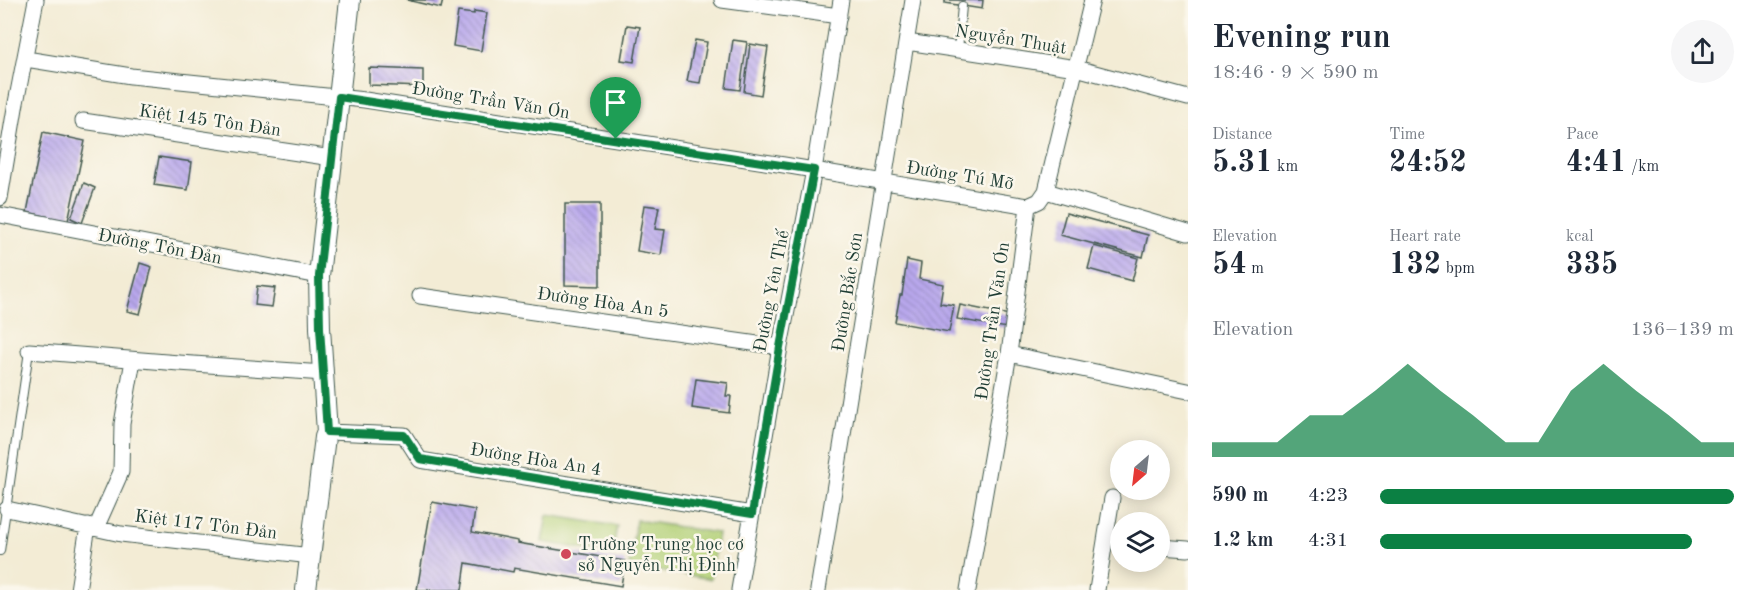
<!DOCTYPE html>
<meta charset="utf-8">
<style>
body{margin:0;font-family:"Old Standard TT",serif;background:#f6f6f7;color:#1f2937;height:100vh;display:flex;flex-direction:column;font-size:22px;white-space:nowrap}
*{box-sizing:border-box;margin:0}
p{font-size:20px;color:#747a83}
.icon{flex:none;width:33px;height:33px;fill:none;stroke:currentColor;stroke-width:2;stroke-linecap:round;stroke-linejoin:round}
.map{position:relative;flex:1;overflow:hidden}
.sheet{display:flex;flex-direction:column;background:#fff;width:570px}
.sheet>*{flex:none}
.needle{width:39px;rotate:208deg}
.buttons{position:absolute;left:1110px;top:440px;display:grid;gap:12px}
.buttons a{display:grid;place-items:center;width:60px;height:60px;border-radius:50%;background:#fff;box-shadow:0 3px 15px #0003;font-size:30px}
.pin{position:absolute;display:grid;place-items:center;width:51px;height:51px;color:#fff;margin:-62px -26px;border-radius:50% 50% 50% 0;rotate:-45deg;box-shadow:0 0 6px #0007}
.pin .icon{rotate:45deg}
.round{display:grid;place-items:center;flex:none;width:63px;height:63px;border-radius:32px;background:#f6f6f7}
.headline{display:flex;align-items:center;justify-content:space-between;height:102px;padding:0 24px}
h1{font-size:33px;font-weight:700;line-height:45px}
.figures{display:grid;grid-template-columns:repeat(3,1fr);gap:9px;height:102px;padding:6px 24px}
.figures div{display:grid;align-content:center}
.figures b{font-size:30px;font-weight:700}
.figures small{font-size:16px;font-weight:400}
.figures p{font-size:16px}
.chart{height:168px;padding:12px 24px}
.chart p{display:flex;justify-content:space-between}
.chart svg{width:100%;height:108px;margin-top:6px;fill:#0b8043;opacity:.7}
ul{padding:0 24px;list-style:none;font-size:20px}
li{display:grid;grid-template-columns:96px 72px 1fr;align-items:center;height:45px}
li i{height:15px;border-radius:8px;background:#0b8043}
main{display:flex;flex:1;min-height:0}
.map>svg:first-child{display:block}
.garden{fill:#b2d077;stroke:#688656;stroke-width:1.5}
.building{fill:url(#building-back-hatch)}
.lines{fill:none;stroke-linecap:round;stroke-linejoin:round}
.service-casing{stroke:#3f574c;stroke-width:10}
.minor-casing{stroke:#3f574c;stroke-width:17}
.tertiary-casing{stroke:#3f574c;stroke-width:22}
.service{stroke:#fff;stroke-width:8}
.minor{stroke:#fff;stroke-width:15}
.tertiary{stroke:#fff;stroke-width:20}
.route-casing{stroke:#fff;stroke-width:12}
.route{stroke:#0b8043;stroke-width:8}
.poi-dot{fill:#d1495b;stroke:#fbf7ec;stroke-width:2}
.labels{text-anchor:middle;stroke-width:5;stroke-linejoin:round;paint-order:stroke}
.street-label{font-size:18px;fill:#1f3d34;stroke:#fbf7ec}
.poi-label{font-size:18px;fill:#1f3d34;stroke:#fbf7ec;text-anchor:start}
</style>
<main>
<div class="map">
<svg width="1188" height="590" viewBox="0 0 1188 590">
<defs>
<pattern id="building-back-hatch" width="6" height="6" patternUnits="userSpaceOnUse" patternTransform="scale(1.5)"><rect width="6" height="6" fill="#b9a8ed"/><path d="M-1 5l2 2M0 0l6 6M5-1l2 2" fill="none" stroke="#968ac1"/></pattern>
</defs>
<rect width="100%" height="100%" fill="#fbf7ec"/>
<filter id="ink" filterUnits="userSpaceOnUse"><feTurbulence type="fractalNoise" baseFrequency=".0167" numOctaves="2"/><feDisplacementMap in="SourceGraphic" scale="12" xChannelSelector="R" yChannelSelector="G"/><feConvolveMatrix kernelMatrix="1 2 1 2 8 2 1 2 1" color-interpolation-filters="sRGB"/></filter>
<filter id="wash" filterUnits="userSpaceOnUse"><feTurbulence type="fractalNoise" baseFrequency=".008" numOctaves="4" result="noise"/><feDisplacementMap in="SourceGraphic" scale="24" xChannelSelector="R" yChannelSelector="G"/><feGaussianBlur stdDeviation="1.35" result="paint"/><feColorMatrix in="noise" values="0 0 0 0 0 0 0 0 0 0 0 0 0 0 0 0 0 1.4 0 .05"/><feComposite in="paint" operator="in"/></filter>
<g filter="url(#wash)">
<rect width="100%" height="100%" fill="#f3ecd5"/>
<path class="garden" d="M 547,515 L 617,526 L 612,554 L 542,542 Z
M 636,520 L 718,533 L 711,579 L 629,566 Z"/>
<g id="blocks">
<path class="building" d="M 407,0 L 443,0 L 441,8 Z
M 945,0 L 983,0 L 982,9 L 945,3 Z
M 474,11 L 487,13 L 481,51 L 453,46 L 458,12 L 474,14 Z
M 627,25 L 640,27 L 634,62 L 621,60 Z
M 695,40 L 707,42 L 700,83 L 687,81 Z
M 733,40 L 747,42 L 740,90 L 726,88 Z
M 750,44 L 768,47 L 761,95 L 744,92 Z
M 369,68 L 423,70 L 423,87 L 369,85 Z
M 43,132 L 85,141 L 68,221 L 27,212 Z
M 159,157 L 192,162 L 188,190 L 154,185 Z
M 84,183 L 95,188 L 82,223 L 71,218 Z
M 565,204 L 600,204 L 600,286 L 565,285 Z
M 644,205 L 659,207 L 655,229 L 665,230 L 661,255 L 637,251 Z
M 1066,213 L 1148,235 L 1143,257 L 1060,235 Z
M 1094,246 L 1138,258 L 1132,281 L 1088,269 Z
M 907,260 L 921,263 L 919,279 L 943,284 L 940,303 L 954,305 L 949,332 L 895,322 L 900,295 L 902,295 Z
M 140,263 L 152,267 L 140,314 L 127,311 Z
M 257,286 L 275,288 L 272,307 L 255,305 Z
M 960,305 L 1010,315 L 1007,328 L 957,319 Z
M 696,379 L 728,383 L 726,396 L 731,396 L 729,413 L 692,408 Z
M 432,502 L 475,510 L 472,532 L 518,541 L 518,543 L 625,561 L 621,586 L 514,568 L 513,572 L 466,563 L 462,590 L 417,590 Z"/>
</g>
</g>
<g filter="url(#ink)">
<use href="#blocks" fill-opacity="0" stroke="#3f574c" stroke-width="1.5"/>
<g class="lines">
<g class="service-casing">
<path id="service" d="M 958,50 L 962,6
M 0,551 L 29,351"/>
</g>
<g class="minor-casing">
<path id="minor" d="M 722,0 L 839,16
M 907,42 L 1076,68 L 1188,98
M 26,59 L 131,76 L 365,100 L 784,165 L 1028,206
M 83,121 L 332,158
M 1046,191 L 1188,233
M 0,198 L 15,108 L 36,0
M 1028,206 L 1039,201 L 1046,191 L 1092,0
M 0,215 L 319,276
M 420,296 L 780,347
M 29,351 L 179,363 L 324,373
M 1009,354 L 1188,391
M 327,432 L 404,435 L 420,460 L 752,514
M 7,509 L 121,534 L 311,556
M 96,528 L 121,472 L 122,424 L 133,360
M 1160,547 L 1188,549
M 78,590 L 88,526
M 739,590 L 780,347 L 814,170 L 841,0
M 818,590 L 913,0
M 968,590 L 1009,354 L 1028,206
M 1097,590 L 1112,498"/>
</g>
<g class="tertiary-casing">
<path id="tertiary" d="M 306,590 L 325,437 L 327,432 L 320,328 L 319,276 L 350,0"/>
</g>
<use href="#service" class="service"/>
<use href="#minor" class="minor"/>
<use href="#tertiary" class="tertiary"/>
</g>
</g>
<g class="lines" filter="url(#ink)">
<g class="route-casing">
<path id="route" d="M 339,97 L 814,170 L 780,347 L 752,514 L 420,459 L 404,435 L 327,432 L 320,328 L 319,276 Z"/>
</g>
<use href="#route" class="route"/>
</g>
<circle class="poi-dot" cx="566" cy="554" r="6"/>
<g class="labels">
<g class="street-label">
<text transform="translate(1011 39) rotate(9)" y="6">Nguyễn Thuật</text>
<text transform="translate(491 100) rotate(9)" y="6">Đường Trần Văn Ơn</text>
<text transform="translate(210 120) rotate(8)" y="6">Kiệt 145 Tôn Đản</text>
<text transform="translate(960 175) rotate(9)" y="6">Đường Tú Mỡ</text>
<text transform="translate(160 246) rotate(11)" y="6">Đường Tôn Đản</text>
<text transform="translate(771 291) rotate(-79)" y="6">Đường Yên Thế</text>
<text transform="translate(847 292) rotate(-81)" y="6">Đường Bắc Sơn</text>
<text transform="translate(603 302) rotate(8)" y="6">Đường Hòa An 5</text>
<text transform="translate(992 321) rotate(-82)" y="6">Đường Trần Văn Ơn</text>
<text transform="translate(536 459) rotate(9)" y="6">Đường Hòa An 4</text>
<text transform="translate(206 524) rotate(7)" y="6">Kiệt 117 Tôn Đản</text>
</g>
<g class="poi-label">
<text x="578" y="550">Trường Trung học cơ<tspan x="578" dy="21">sở Nguyễn Thị Định</tspan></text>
</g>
</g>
</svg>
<div class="buttons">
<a><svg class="needle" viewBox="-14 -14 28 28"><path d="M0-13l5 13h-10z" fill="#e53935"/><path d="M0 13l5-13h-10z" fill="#747a83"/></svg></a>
<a><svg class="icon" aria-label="layers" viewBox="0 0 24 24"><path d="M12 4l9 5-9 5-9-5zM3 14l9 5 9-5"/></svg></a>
</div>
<div class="pin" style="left:616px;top:139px;background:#1e9e55"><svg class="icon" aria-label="arrive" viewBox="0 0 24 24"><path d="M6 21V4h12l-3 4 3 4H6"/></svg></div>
</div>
<section class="sheet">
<div class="headline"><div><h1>Evening run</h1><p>18:46 · 9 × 590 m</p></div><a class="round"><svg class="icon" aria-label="share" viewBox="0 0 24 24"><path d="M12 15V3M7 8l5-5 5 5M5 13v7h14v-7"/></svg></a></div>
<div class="figures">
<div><p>Distance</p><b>5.31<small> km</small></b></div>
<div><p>Time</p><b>24:52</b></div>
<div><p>Pace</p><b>4:41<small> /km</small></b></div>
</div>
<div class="figures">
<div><p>Elevation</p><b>54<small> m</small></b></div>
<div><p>Heart rate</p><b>132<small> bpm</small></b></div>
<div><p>kcal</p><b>335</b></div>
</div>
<div class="chart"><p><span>Elevation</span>136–139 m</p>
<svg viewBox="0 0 160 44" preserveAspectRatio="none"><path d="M0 44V38L10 38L20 38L30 27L40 27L50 17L60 6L70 17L80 27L90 38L100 38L110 17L120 6L130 17L140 27L150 38L160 38V44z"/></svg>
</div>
<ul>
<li><b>590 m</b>4:23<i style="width:100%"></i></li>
<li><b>1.2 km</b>4:31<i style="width:88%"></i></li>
</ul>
</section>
</main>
